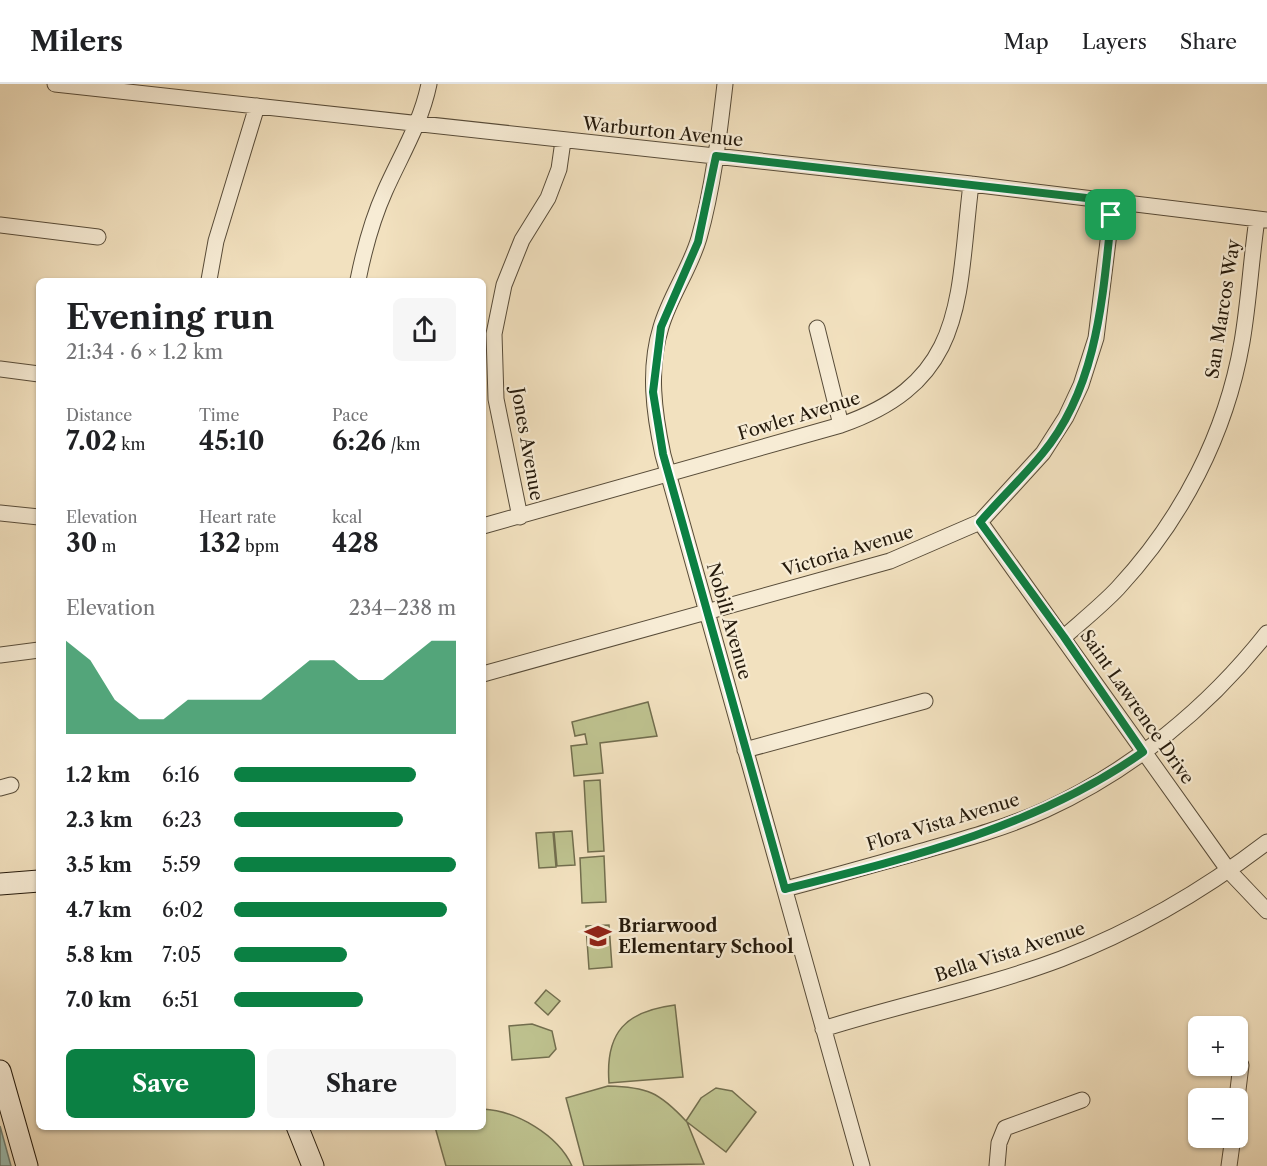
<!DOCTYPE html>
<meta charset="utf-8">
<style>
body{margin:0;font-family:"Libre Caslon Text",serif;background:#f6f6f6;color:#202124;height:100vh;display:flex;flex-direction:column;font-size:22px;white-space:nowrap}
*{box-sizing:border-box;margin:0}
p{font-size:20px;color:#757577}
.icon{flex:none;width:33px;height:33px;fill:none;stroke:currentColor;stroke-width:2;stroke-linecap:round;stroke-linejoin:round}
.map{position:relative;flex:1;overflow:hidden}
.drawer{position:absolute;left:36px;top:194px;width:450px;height:852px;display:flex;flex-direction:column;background:#fff;border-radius:9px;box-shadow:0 2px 4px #0004}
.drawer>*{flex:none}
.fabs{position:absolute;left:1188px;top:932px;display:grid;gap:12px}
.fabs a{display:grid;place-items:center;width:60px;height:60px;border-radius:9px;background:#fff;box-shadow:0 2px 4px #0004;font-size:30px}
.pin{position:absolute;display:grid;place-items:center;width:51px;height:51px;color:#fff;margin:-26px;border-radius:12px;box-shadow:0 3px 9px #0006}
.round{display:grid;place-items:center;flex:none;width:63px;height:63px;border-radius:9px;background:#f6f6f6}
.summary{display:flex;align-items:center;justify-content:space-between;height:102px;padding:0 30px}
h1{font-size:33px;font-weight:800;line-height:45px}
.metrics{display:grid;grid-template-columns:repeat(3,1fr);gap:9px;height:102px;padding:6px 30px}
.metrics div{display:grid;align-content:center}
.metrics b{font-size:26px;font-weight:800}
.metrics small{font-size:16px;font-weight:400}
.metrics p{font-size:16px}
.chart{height:168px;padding:12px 30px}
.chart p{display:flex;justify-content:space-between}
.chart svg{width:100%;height:108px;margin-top:6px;fill:#0b8043;opacity:.7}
.cta{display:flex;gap:12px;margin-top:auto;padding:12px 30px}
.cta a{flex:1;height:69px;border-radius:9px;background:#0b8043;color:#fff;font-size:24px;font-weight:800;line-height:69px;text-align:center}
.cta a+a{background:#f6f6f6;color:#202124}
ul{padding:0 30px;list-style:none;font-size:20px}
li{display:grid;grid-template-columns:96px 72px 1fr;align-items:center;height:45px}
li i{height:15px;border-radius:8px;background:#0b8043}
header{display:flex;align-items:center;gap:36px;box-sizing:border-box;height:84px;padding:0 30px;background:#fff;border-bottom:2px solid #e0e0e0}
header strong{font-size:28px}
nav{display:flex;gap:33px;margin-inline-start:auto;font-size:21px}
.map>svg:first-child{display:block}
.green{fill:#bec28f;stroke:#726e4e;stroke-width:1.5}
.water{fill:#9bbeb2;stroke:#6c7c70;stroke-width:1.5}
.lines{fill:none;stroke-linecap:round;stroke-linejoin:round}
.street-casing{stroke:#584c39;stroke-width:17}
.secondary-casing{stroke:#251a0c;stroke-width:23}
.street{stroke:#f7ecd5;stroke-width:15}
.secondary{stroke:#f7ecd5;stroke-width:21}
.route-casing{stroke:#fff;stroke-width:12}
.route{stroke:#0b8043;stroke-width:8}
.labels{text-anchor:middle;stroke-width:4.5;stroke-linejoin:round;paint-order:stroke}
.street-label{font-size:18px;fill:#251a0c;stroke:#f7ecd5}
.poi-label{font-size:18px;font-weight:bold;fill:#251a0c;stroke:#f7ecd5;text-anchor:start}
</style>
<header>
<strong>Milers</strong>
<nav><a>Map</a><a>Layers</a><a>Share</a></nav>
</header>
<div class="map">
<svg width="1267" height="1082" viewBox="0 0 1267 1082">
<rect width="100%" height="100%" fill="#f2e1bf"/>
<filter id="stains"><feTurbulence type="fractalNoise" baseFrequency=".00333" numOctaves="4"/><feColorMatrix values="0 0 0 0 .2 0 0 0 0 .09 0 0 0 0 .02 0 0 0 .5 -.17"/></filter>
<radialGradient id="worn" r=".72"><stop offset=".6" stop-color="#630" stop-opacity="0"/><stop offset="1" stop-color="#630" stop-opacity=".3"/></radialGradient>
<path class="green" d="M 648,618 L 657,652 L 600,659 L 603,689 L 574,692 L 571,662 L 587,660 L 585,650 L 575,652 L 572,638 Z
M 600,696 L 604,767 L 588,768 L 584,697 Z
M 572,747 L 575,781 L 557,782 L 554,748 Z
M 553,748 L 556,783 L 539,784 L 536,749 Z
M 604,772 L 606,818 L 582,819 L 580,774 Z
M 609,841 L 612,883 L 589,885 L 586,842 Z
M 546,906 L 560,917 L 548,931 L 535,919 Z
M 675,921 L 683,993 L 609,999 C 605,948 626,927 675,921 Z
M 532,940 L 552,947 L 556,965 L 549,973 L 512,976 L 509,942 Z
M 608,1002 C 647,1003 659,1008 686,1037 L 701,1014 L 716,1004 L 732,1007 L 756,1028 L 726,1068 L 687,1038 L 704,1080 L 584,1082 L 566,1014 Z
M 483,1025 C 517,1027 558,1051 572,1082 L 446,1082 L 435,1043 L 483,1042 Z"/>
<path class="water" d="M 0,1042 L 11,1082 L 0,1082 Z"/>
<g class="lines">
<g class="street-casing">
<path id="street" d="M 55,0 L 971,100 L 1267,136
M 725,0 C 719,52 713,104 699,154 C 690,185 670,212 661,243 C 648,285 654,329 663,371 L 862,1082
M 0,141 L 98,153
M 209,196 L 216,157 L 257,22
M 358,196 C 364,166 372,136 385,107 C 401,71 421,39 429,0
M 817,244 L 841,341
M 0,285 L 39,290
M 0,429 L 39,433
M 520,433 L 496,315 L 494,250 L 504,201 L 522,156 L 548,114 L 559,85 L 563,57
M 980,438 L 1229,787 L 1267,827
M 483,442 L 841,341 C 968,297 957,213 971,100
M 1064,553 C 1082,537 1102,521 1118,504 C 1182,435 1226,350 1242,258 C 1249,217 1251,176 1257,135
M 0,571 L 39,566
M 483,590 L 890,477 L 980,438 L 1043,369 L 1066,333 L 1081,301 L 1096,254 L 1113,117
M 745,666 L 925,617
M 0,704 L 11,701
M 785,805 C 827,794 869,782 912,770 C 957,757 1003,745 1045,726 C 1132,686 1208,624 1267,549
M 823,945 C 902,920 984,904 1061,875 C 1136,846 1203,807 1267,758
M 1237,1014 L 1241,981
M 997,1082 L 999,1059 L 1005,1044 L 1082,1016
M 1229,1082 L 1233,1053"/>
</g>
<g class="secondary-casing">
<path id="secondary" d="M 0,800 L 39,797
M 0,987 L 27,1082
M 297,1042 L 313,1082"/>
</g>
<use href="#street" class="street"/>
<use href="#secondary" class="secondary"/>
</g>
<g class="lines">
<g class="route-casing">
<path id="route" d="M 716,72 L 1113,117 C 1103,203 1101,299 1042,370 C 1023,393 1000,415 980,438 L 1064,553 L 1143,668 C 1037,743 909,774 785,805 L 663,370 L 653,308 L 661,243 L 698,158 Z"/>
</g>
<use href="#route" class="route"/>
</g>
<defs>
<g id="school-bare" transform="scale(2.07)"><path d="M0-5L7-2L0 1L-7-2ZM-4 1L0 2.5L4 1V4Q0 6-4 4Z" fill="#8f2418" stroke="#f7ecd5" stroke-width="2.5" paint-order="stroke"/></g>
</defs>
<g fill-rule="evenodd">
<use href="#school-bare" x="598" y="852"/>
</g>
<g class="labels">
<g class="street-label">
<text transform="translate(663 48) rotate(6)" y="6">Warburton Avenue</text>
<text transform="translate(1223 225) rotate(-81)" y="6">San Marcos Way</text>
<text transform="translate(799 332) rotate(-17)" y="6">Fowler Avenue</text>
<text transform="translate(527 360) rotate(80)" y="6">Jones Avenue</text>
<text transform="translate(848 467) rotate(-17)" y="6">Victoria Avenue</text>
<text transform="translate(729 537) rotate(74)" y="6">Nobili Avenue</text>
<text transform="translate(1137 623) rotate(55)" y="6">Saint Lawrence Drive</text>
<text transform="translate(943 738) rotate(-17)" y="6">Flora Vista Avenue</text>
<text transform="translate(1010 868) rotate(-18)" y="6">Bella Vista Avenue</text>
</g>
<g class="poi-label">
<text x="618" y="848">Briarwood<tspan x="618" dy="21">Elementary School</tspan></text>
</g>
</g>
<rect width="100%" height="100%" filter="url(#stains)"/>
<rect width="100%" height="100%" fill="url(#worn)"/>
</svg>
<div class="fabs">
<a>+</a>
<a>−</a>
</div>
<div class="pin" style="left:1111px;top:131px;background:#1e9e55"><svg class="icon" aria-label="arrive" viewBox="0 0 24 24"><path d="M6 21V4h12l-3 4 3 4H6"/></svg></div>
<section class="drawer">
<div class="summary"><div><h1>Evening run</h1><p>21:34 · 6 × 1.2 km</p></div><a class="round"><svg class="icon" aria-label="share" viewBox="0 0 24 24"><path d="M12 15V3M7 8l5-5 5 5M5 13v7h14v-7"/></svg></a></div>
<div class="metrics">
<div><p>Distance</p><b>7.02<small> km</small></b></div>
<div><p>Time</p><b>45:10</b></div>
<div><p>Pace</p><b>6:26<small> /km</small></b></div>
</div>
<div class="metrics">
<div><p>Elevation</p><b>30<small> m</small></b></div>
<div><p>Heart rate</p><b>132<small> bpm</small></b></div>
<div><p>kcal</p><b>428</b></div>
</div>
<div class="chart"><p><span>Elevation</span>234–238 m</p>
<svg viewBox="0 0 160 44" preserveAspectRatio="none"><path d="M0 44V6L10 14L20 30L30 38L40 38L50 30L60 30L70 30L80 30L90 22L100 14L110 14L120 22L130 22L140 14L150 6L160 6V44z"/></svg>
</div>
<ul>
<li><b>1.2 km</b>6:16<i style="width:82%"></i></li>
<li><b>2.3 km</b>6:23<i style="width:76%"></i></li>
<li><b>3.5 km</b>5:59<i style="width:100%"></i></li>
<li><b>4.7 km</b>6:02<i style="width:96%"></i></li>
<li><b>5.8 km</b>7:05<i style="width:51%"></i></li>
<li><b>7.0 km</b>6:51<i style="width:58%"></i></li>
</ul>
<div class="cta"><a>Save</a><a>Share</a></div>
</section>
</div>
